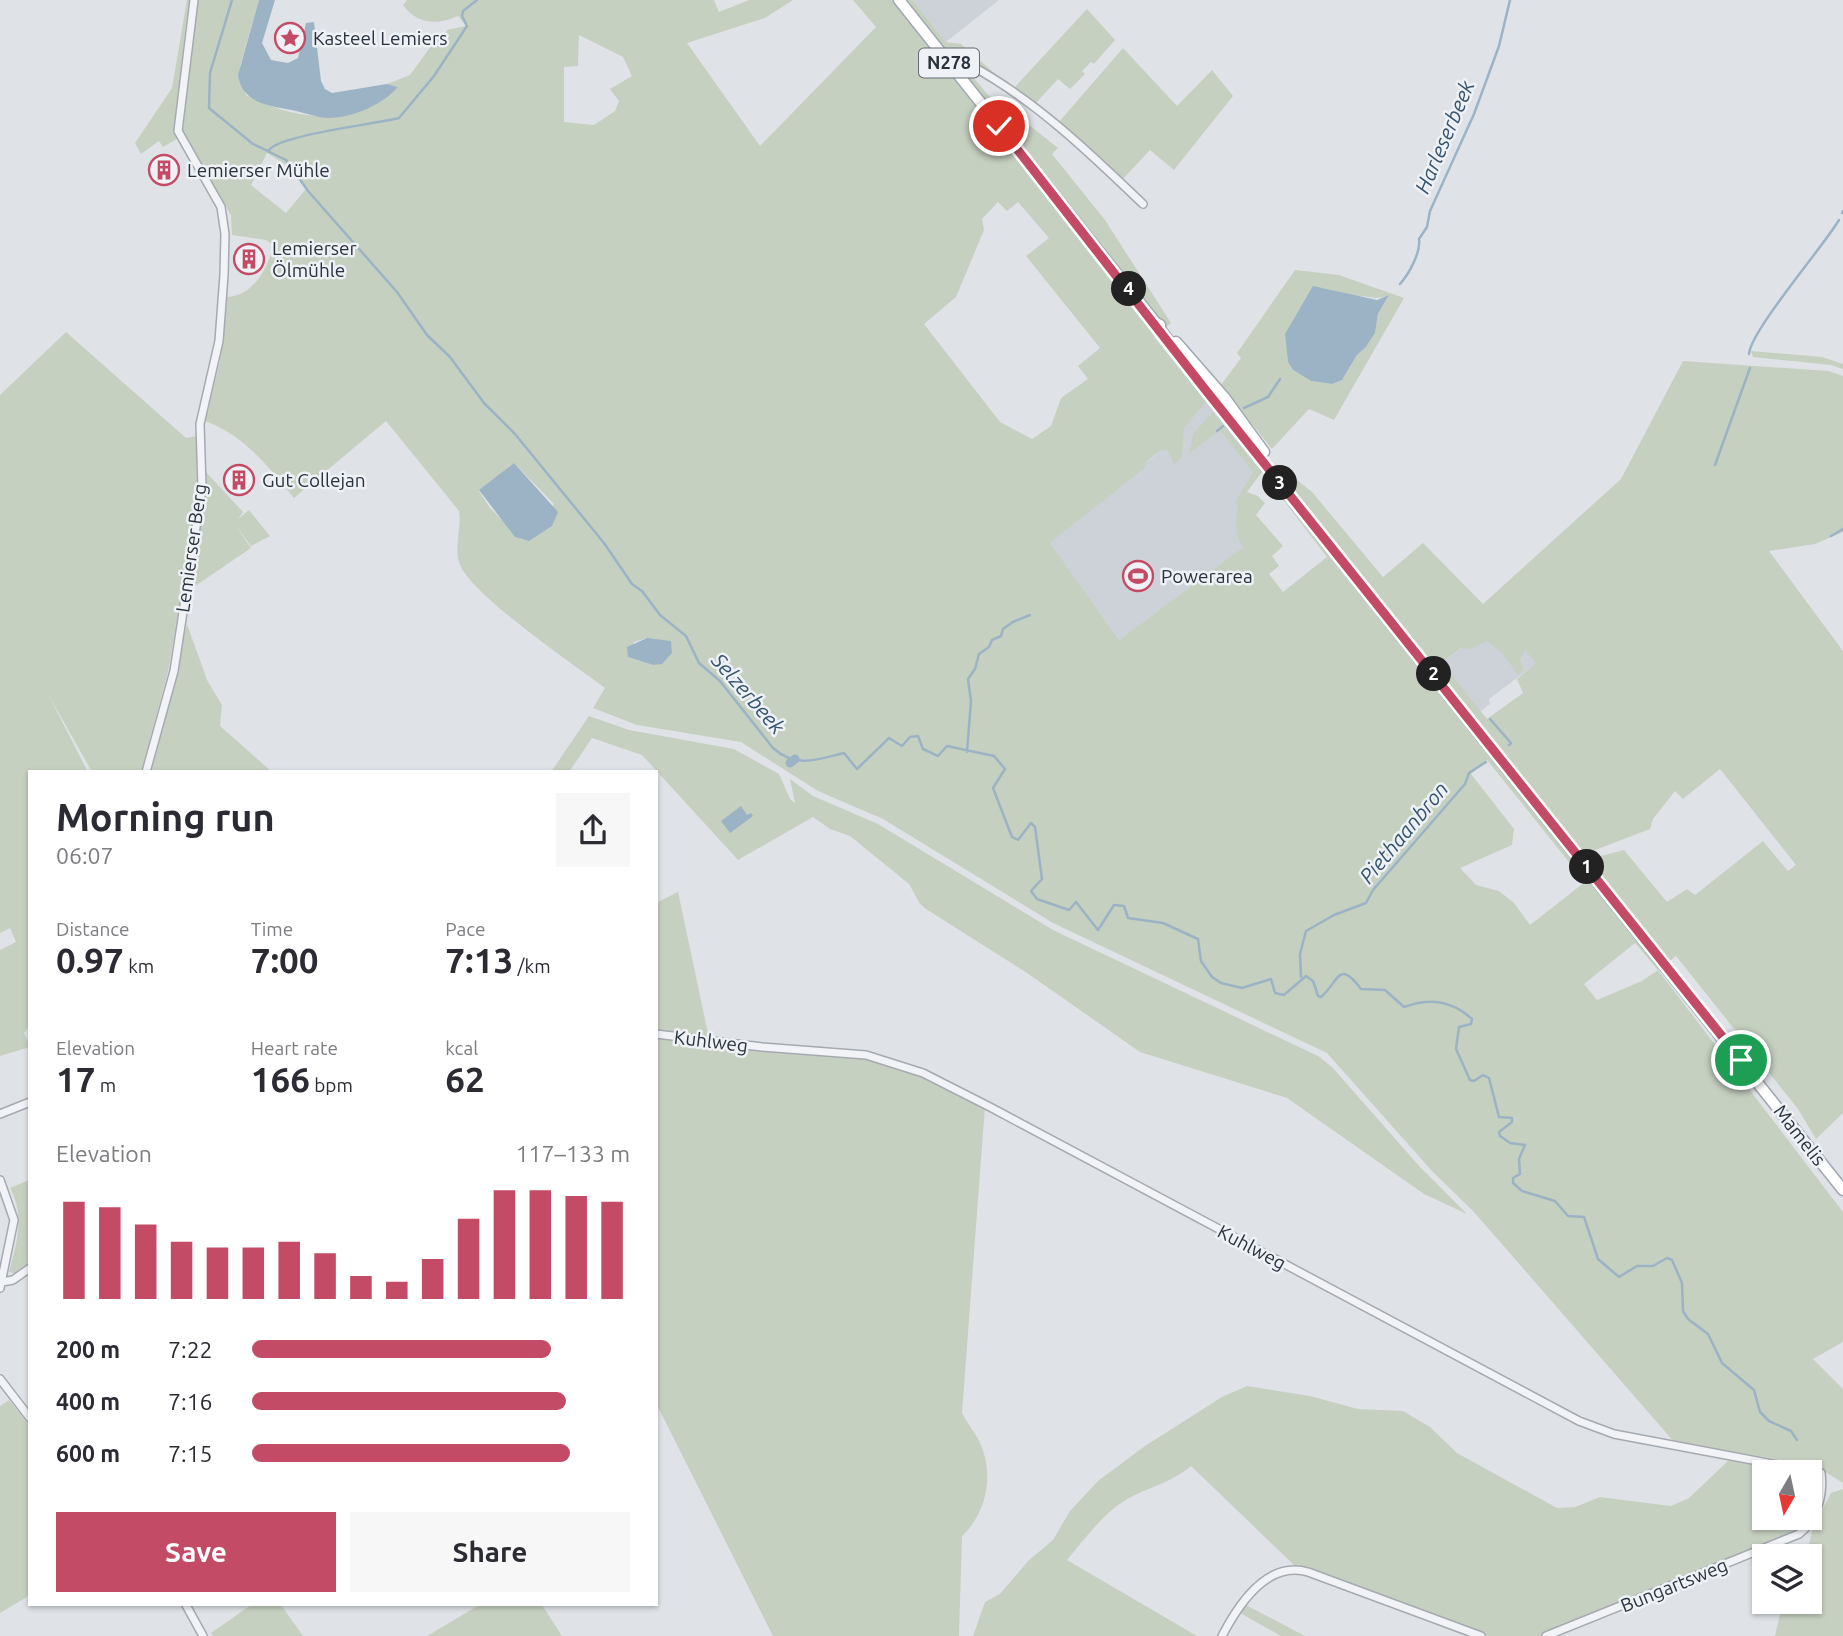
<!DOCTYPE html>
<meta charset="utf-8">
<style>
body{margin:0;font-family:Ubuntu,sans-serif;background:#f7f7f7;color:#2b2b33;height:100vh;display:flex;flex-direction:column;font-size:26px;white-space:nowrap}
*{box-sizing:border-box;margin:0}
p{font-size:23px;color:#7c7c81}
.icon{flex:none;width:38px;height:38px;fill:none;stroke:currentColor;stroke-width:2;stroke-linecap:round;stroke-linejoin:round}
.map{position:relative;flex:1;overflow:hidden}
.side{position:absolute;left:28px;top:770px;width:630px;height:836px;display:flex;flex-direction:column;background:#fff;border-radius:0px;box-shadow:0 2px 5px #0004}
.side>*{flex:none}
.needle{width:46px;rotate:189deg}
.fabs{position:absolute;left:1752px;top:1460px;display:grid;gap:14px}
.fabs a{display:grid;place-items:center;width:70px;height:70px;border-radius:0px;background:#fff;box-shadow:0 2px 5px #0004;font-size:35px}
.pin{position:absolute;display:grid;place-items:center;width:60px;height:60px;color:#fff;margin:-30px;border:4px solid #fff;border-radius:50%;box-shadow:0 2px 7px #0007}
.km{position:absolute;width:35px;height:35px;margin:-18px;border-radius:50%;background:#222;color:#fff;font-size:19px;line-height:35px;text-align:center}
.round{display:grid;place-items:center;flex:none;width:74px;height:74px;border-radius:0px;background:#f7f7f7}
.summary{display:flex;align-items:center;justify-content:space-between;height:119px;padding:0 28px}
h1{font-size:38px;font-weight:700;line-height:52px}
.metrics{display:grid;grid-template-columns:repeat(3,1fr);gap:10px;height:119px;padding:7px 28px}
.metrics div{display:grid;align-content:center}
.metrics b{font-size:35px;font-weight:700}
.metrics small{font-size:19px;font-weight:400}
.metrics p{font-size:19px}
.chart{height:196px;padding:14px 28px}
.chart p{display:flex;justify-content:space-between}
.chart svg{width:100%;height:126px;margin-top:7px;stroke:#c44b66;stroke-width:6}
.action{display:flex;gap:14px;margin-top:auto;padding:14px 28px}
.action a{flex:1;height:80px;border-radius:0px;background:#c44b66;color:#fff;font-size:28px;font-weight:700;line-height:80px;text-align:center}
.action a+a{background:#f7f7f7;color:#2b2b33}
ul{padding:0 28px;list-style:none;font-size:23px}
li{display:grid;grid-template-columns:112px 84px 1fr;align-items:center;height:52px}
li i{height:18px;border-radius:9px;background:#c44b66}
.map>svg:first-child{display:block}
.built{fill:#cdd2d9}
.green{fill:#c6d0c0;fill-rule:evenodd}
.water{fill:#9cb3c5}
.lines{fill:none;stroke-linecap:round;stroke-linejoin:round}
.stream{stroke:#9cb3c5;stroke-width:2.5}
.canal{stroke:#9cb3c5;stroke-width:9}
.street-casing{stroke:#a5aab1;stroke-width:10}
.primary-casing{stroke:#9fa8b2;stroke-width:13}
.street{stroke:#f1f3f6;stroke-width:7}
.primary{stroke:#fff;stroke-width:10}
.route-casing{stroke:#fff;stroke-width:14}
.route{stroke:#c44b66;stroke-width:9}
.labels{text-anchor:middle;stroke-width:5;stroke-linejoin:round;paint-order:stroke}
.shield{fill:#eef1f5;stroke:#646b74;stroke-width:2}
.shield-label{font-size:18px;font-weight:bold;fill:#29323d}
.poi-label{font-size:19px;fill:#29323d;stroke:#eef1f5;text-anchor:start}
.street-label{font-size:19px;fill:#29323d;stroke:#eef1f5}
.water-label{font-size:21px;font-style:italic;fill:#36536e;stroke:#eef1f5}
</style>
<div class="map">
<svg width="1843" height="1636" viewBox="0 0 1843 1636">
<rect width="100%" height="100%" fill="#dfe3e7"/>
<path class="built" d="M 913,0 L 999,0 L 946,42 Z
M 1201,394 L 1262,472 L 1249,482 L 1238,525 L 1243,547 L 1119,640 L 1045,537 L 1114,481 L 1151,459 L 1161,450 Z
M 1501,618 L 1537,663 L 1489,699 L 1490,704 L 1480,712 L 1442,663 Z"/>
<path class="green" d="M 187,0 L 191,0 L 188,7 L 174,127 L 177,139 L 163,147 L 159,141 L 141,154 L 135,143 L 172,88 Z
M 198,0 L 259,0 L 240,66 L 246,95 C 278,113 331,125 366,108 C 377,103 387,94 398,87 L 387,84 L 410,75 L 439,35 L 445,37 L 447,30 L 466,26 L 458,16 C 437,25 418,25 403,5 L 407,0 L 714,0 L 719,12 L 749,0 L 793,0 L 765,18 L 687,43 L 760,146 L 876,27 L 853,0 L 913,0 L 946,42 L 961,44 L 1000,78 L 965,68 L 1019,131 L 1029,125 L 1058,148 L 1052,154 L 1105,220 L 1171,323 L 1154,337 L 1207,401 L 1184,428 L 1182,458 L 1174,464 L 1168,451 L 1161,450 L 1145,463 L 1147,466 L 1050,543 L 1119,640 L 1243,547 C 1235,536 1235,521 1238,506 L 1235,502 L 1253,472 L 1220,430 L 1189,454 L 1193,434 L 1213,412 L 1262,472 L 1247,492 L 1258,496 L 1265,503 L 1256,515 L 1283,546 L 1272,556 L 1279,566 L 1269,574 L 1283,592 L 1327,557 L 1278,493 L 1297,480 L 1312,492 L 1383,577 L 1423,543 L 1483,604 L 1621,479 L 1683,361 L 1829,371 L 1843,376 L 1843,532 L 1815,544 L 1769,551 L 1843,651 L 1843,1113 L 1816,1139 L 1798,1109 L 1676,956 L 1658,970 L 1843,1212 L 1843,1342 L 1813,1359 L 1843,1389 L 1843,1483 L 1814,1465 L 1675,1443 L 1474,1212 L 1432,1171 L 1327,1053 L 1053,923 L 883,819 L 818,791 L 741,742 L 637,725 L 593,708 L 605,688 C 573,664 474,597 460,565 C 453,548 462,528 459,511 L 386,421 L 294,498 C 268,466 245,436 205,421 L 220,361 L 227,297 C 254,296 267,268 274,246 L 266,240 L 232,235 L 231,215 L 186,139 L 180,123 ZM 579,35 L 623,57 L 632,76 L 610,89 L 619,101 L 615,111 L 594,125 L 564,122 L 564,67 L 578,66 ZM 267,153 L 289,167 L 306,189 L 286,213 L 251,185 ZM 998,202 L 1007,211 L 1018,202 L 1049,238 L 1026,256 L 1100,348 L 1078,366 L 1088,379 L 1061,398 L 1051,426 L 1032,439 L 1000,422 L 924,324 L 956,297 L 984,230 L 982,219 ZM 514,463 L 554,504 L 522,540 L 490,508 L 479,491 ZM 647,638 L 653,665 L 628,657 L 634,642 ZM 1487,641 L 1502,653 L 1518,675 L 1523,669 L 1520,660 L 1525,650 L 1536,663 L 1517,679 L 1523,693 L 1487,719 L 1442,663 L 1461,648 L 1470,649 ZM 1487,760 L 1585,882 L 1530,925 L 1514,903 L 1499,891 L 1476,885 L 1460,868 L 1512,845 L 1514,829 L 1471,774 ZM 1720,769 L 1796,865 L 1788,871 L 1763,841 L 1695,895 L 1687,889 L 1667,902 L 1624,850 L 1601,856 L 1595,850 L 1650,829 L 1653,819 L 1675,791 L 1683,799 ZM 1635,943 L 1658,970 L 1642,981 L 1597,1000 L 1584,984 Z
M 1087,9 L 1115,40 L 1094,64 L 1091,62 L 1082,71 L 1085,74 L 1070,89 L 1058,79 L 1035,104 L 1014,88 Z
M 1123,48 L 1177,106 L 1212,70 L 1233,96 L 1174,170 L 1150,150 L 1122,180 L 1058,123 Z
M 1295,270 L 1339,275 L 1404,298 L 1334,420 L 1309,409 L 1272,449 L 1221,385 L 1241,358 L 1237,353 ZM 1389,295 L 1378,314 L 1375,333 L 1366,347 L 1357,355 L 1342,380 L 1332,384 L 1311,381 L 1293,370 L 1288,362 L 1286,335 C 1295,322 1340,296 1357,296 C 1370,296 1376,301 1389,295 Z
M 66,332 L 186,438 L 196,436 L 197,492 L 188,552 L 168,672 L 141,772 L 92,772 L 48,694 L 88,772 L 30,772 L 30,1025 L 24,1033 L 30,1047 L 0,1056 L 0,950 L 16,942 L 10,928 L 0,933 L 0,395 Z
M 1751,351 L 1822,357 L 1843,364 L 1843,369 L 1831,365 L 1753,357 Z
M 205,471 L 243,512 L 238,519 L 249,510 L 270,536 L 251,546 L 235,525 L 251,548 L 191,589 L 205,494 Z
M 187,624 L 207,680 L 222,705 L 220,726 L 272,772 L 150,772 Z
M 589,716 L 629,730 L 734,749 L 779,774 L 790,799 L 795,803 L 790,779 L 813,796 L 878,824 L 1053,930 L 1318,1056 L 1332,1067 L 1420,1167 L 1467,1214 L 1424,1194 L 1287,1098 L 1140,1052 L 1027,973 L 926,909 L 920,904 L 909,884 L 850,836 L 830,829 L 813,817 L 738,860 L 642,755 L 592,738 L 569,772 L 551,772 Z
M 678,892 L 709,1038 L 656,1032 L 656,903 Z
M 656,1037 L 767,1052 L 867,1058 L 921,1076 L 985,1106 L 962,1413 C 967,1423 974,1431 979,1441 C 995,1473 987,1513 962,1536 L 959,1636 L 773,1636 L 656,1403 Z
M 29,1180 L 30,1263 L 16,1274 L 9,1272 C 17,1243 25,1215 10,1188 Z
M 1247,1386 L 1310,1396 L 1358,1409 L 1403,1411 L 1430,1427 L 1457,1453 L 1557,1508 L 1575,1507 L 1600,1497 L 1671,1506 L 1689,1498 L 1729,1460 L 1735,1459 L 1800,1472 L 1764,1472 L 1764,1517 L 1808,1517 L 1799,1530 L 1553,1636 L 1466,1636 L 1439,1626 L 1377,1595 L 1295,1566 L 1191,1466 C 1170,1484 1147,1487 1124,1501 C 1102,1515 1084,1540 1067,1560 L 1197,1636 L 973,1636 L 985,1602 L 1000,1594 L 1028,1561 L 1053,1540 L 1070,1511 L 1098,1481 L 1145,1446 L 1222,1397 Z
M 9,1400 L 30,1426 L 30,1595 L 0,1613 L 0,1406 Z
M 1843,1489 L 1843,1636 L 1775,1636 L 1783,1601 L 1810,1601 L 1810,1556 L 1806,1556 L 1813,1528 L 1831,1493 Z
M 251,1605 L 281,1605 L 303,1636 L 213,1636 L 211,1633 Z
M 479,1605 L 542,1605 L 562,1636 L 427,1636 Z
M 1246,1605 L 1305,1636 L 1281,1636 L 1240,1613 Z"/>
<path class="water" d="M 259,0 L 275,0 L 262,43 L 271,60 L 288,63 L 298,58 L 306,23 L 314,22 L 321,81 L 325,89 L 332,93 L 387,84 L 398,87 C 382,106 344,122 319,117 C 310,115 301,112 292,110 C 269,106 242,103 238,75 Z
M 1313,286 L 1377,300 L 1389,295 L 1378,314 L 1375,333 L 1366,347 L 1357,355 L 1342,380 L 1332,384 L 1311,381 L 1293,370 L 1288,362 L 1285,334 Z
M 514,463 L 558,512 L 552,526 L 529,541 L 515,537 L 479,490 Z
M 647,638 L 671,641 L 672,653 L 662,664 L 653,665 L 628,657 L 627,647 Z
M 741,806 L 747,815 L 751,813 L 753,816 L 730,833 L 721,821 Z"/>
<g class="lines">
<path class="stream" d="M 232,0 L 210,73 L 209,108 L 253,144 L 286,160 L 308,191 L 397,292 L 427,335 L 450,357 L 484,403 L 515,434 L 604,543 L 632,584 L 642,591 L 660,615 L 686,636 L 699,663 L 720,681 L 773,748 C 796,769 819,759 844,753 L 857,769 L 889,738 L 902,746 L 910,737 L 918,736 L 923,749 L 938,756 L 947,746 L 994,756 L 1005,769 L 993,788 L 1012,837 L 1018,840 L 1031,823 L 1035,827 L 1042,879 L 1031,891 L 1037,899 L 1069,910 L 1076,902 L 1098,930 L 1114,905 L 1124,906 L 1128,918 L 1163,923 L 1198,939 L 1201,961 L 1212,977 L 1221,983 L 1242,988 L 1271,979 L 1275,993 L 1284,995 L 1306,976 L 1313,981 L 1318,996 L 1321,997 C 1339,982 1338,958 1361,989 L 1385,990 L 1404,1007 C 1430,998 1451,1000 1472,1019 L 1471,1024 L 1459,1027 L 1456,1049 L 1470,1080 L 1474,1081 L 1483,1075 L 1489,1078 L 1499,1117 L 1512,1118 L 1512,1122 L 1499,1132 L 1500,1136 L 1510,1143 L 1525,1145 L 1519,1159 L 1520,1174 L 1513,1178 L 1513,1183 L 1522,1191 L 1555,1201 L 1568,1216 L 1584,1217 L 1598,1259 L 1619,1277 L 1637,1266 L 1653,1266 L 1667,1258 L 1672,1260 L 1682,1283 L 1683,1311 L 1688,1319 L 1708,1334 L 1722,1363 L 1754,1390 L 1760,1412 L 1769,1421 L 1791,1431 L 1797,1440
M 269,150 C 280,135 375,124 399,118 L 434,76 L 467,26 L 462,16 L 463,11 L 477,0
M 1842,213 L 1843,211
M 1400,284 C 1409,274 1421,252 1419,239 L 1427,227 L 1430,211 L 1474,114 L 1499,46 L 1510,0
M 1749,354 C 1751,330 1823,247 1839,220
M 1244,408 L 1268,397 L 1280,379
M 1217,431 L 1223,426
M 1715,465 L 1750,368
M 1831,536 L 1843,529
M 1490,719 L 1511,743 L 1509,745
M 967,752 L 971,701 L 968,679 L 975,669 L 979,654 L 989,647 L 992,640 L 1001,636 L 1003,629 L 1013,622 L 1030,615
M 1301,977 L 1300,954 L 1306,931 L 1334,915 L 1366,903 L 1373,890 L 1465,784 L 1469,773 L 1486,762"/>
<path class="canal" d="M 790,763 L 795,759"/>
<g class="street-casing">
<path id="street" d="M 954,70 L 962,64 L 970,65 C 1035,100 1090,153 1143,204
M 146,772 L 174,671 L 202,488 L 200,424 L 219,341 L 224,275 L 225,234 L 221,207 L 178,131 L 194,0
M 656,1034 L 762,1047 L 866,1055 L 923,1073 L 990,1107 L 1579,1421 L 1614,1434 L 1821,1473 C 1824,1494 1817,1520 1799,1534 L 1546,1636
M 0,1114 L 30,1102
M 0,1180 L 14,1220 L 0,1288
M 2,1282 L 13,1280 L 30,1268
M 0,1379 L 30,1418
M 186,1605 L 203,1636
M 1222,1636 C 1238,1605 1267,1560 1308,1572 L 1481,1636"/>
</g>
<g class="primary-casing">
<path id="primary" d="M 899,0 L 1155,322 L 1160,325
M 1155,322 L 1202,386 L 1843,1190
M 1176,342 L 1224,397 L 1264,452"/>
</g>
<use href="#street" class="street"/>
<use href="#primary" class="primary"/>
</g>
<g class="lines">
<g class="route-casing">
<path id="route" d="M 999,126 L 1204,388 L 1741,1060"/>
</g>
<use href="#route" class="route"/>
</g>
<defs>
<g id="sight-ring" transform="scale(1.575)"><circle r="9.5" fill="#eef1f5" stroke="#c44b66" stroke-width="1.5"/><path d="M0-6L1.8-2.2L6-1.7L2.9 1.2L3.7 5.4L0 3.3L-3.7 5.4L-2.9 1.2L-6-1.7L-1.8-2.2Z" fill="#c44b66"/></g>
<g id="building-ring" transform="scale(1.575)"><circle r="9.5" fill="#eef1f5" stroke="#c44b66" stroke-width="1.5"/><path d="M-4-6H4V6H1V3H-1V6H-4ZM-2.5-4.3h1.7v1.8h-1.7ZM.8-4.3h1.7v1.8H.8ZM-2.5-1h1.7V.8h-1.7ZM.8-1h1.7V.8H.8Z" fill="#c44b66"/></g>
<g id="stadium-ring" transform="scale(1.575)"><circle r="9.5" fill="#eef1f5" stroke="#c44b66" stroke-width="1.5"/><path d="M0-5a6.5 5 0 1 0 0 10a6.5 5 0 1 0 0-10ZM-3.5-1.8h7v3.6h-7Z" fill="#c44b66"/></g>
</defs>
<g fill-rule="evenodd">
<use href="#sight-ring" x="290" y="38"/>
<use href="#building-ring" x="164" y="170"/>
<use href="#building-ring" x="249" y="259"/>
<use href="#building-ring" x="239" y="480"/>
<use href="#stadium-ring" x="1138" y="576"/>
</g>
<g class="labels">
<rect class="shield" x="919" y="48.5" width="60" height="29" rx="5"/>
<g class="shield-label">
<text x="949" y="69">N278</text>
</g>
<g class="poi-label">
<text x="313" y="45">Kasteel Lemiers</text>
<text x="187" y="177">Lemierser Mühle</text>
<text x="272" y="255">Lemierser<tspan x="272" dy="22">Ölmühle</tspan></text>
<text x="262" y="487">Gut Collejan</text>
<text x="1161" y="583">Powerarea</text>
</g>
<g class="street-label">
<text transform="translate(191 548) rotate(-82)" y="7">Lemierser Berg</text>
<text transform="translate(711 1041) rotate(7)" y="7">Kuhlweg</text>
<text transform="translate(1800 1135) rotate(52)" y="7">Mamelis</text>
<text transform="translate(1252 1247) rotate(28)" y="7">Kuhlweg</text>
<text transform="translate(1674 1585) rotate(-22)" y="7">Bungartsweg</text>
</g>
<g class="water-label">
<text transform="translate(1445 137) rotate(-67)" y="7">Harleserbeek</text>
<text transform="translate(748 694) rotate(49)" y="7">Selzerbeek</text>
<text transform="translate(1404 833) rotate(-50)" y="7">Piethaanbron</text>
</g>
</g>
</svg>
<div class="fabs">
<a><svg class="needle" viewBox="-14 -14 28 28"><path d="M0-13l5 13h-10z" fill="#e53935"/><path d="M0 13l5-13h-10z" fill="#7c7c81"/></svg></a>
<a><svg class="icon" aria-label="layers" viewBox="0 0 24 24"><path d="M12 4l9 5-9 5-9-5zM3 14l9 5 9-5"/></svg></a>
</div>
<div class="pin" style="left:1741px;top:1060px;background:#1e9e55"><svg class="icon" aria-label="arrive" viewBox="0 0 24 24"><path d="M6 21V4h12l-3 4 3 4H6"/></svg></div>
<div class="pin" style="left:999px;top:126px;background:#d93025"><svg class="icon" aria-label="check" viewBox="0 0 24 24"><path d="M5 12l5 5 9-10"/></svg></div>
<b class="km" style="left:1587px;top:867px">1</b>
<b class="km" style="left:1434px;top:674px">2</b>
<b class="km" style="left:1280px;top:483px">3</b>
<b class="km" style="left:1129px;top:289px">4</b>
<section class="side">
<div class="summary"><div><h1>Morning run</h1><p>06:07</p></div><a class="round"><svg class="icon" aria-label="share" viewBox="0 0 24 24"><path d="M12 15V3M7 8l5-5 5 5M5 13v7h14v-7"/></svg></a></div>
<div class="metrics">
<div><p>Distance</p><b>0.97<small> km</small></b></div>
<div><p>Time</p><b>7:00</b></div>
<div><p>Pace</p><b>7:13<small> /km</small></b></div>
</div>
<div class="metrics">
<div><p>Elevation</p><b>17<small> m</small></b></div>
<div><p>Heart rate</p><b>166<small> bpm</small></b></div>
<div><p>kcal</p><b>62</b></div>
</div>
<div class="chart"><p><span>Elevation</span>117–133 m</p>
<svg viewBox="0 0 160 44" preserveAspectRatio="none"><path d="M5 44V10M15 44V12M25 44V18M35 44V24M45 44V26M55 44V26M65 44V24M75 44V28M85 44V36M95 44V38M105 44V30M115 44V16M125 44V6M135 44V6M145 44V8M155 44V10"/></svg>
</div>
<ul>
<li><b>200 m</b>7:22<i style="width:79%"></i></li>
<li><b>400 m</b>7:16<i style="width:83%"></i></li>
<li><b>600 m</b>7:15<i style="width:84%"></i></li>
</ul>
<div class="action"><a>Save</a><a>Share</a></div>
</section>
</div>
